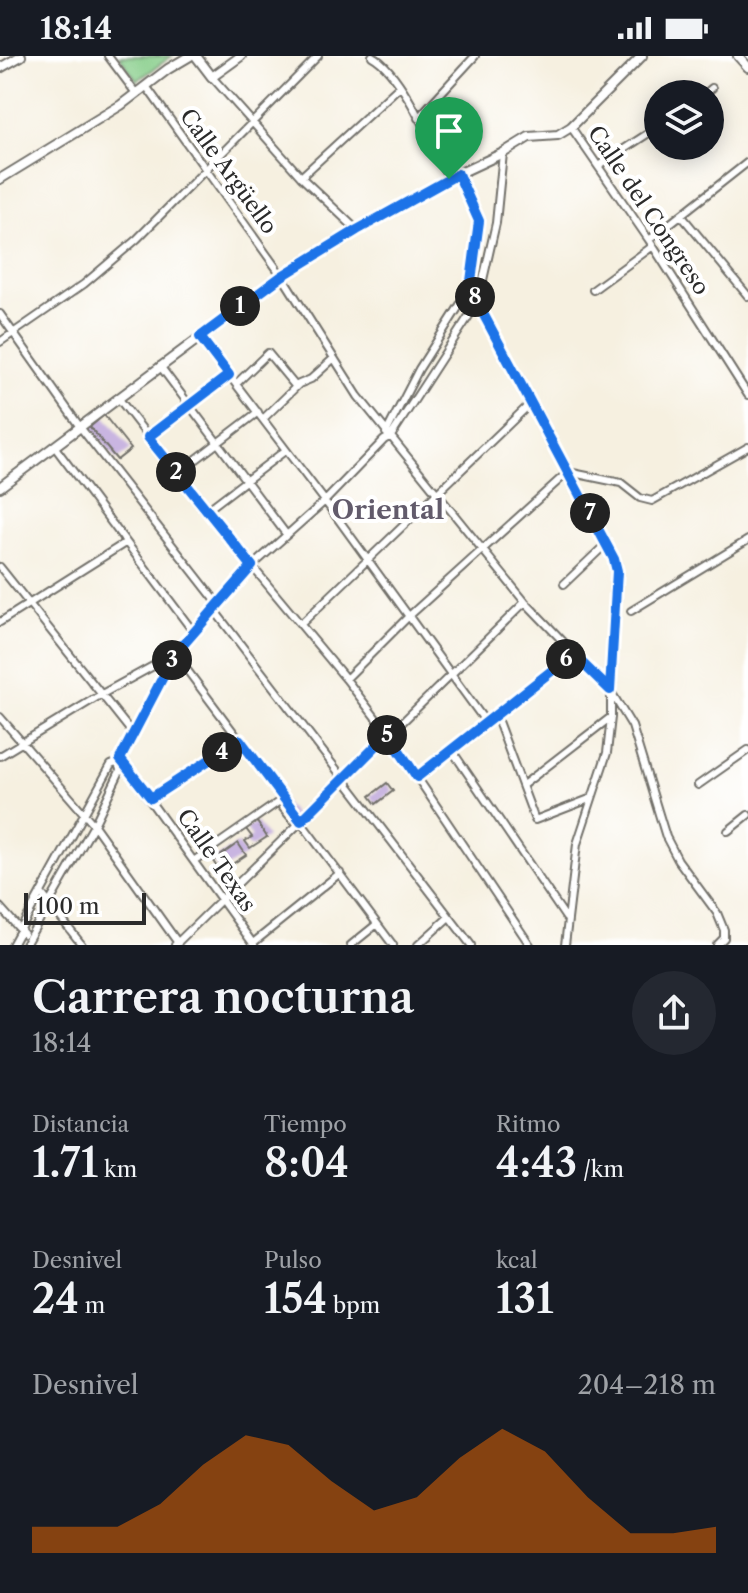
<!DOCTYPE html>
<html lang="es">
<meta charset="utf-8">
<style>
body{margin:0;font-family:"Libre Caslon Text",serif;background:#242831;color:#f1f3f6;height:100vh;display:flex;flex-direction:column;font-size:30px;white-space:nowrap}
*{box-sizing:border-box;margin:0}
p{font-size:26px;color:#9ea1a6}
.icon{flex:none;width:44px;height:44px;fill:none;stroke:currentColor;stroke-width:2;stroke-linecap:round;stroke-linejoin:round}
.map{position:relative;height:889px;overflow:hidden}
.drawer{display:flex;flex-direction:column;background:#171b24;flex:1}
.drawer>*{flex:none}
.fabs{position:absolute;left:644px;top:24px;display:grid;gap:16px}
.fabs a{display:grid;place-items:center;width:80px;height:80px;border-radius:50%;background:#171b24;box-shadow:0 4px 20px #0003;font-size:40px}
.scale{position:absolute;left:24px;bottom:20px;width:122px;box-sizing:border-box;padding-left:8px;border:4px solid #2b2b2b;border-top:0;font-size:22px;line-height:28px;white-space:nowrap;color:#2b2b2b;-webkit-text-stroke:6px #fff;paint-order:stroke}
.pin{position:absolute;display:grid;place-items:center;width:68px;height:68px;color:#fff;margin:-82px -34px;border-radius:50% 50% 50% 0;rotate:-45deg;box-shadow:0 0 8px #0007}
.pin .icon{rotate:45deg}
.km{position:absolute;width:40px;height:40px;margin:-20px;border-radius:50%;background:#222;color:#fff;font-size:22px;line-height:40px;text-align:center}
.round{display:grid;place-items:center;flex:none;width:84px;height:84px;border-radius:42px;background:#242831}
.head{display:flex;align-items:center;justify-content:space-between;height:136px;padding:0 32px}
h1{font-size:44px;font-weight:600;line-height:60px}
.figures{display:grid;grid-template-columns:repeat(3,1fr);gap:12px;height:136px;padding:8px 32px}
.figures div{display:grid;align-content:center}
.figures b{font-size:40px;font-weight:600}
.figures small{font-size:22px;font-weight:400}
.figures p{font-size:22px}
.chart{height:224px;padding:16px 32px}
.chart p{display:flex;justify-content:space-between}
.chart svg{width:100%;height:144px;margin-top:8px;fill:#b45309;opacity:.7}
.status{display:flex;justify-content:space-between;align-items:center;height:56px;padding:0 40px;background:#171b24;direction:ltr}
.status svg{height:22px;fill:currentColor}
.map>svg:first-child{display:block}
.green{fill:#84cc87;stroke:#587c59;stroke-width:2}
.building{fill:#c9b5e1}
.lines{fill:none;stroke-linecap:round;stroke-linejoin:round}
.minor-casing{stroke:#72706a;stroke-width:10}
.tertiary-casing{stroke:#72706a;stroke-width:12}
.minor{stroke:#fff;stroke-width:6}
.tertiary{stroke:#fff;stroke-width:8}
.route-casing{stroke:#fff;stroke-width:16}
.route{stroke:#1a73e8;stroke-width:10}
.labels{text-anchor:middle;stroke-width:8;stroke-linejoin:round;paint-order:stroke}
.street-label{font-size:22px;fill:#2b2b2b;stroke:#fff}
.quarter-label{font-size:26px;font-weight:bold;fill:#625b6b;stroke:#fff}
</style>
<div class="status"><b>18:14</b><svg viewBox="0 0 49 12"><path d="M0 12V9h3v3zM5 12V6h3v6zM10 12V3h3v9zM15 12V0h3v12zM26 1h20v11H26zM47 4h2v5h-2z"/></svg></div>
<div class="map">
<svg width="748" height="889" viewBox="0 0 748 889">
<rect width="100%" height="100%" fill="#fff"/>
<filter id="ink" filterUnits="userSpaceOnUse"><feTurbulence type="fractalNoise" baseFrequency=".0125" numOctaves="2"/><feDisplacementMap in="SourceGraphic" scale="16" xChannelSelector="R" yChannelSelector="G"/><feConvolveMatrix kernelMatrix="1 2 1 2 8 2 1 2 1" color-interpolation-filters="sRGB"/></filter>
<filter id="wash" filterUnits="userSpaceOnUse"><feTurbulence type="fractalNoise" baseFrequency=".006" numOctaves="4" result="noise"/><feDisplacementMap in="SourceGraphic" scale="32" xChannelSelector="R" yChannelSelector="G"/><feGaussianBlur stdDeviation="1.8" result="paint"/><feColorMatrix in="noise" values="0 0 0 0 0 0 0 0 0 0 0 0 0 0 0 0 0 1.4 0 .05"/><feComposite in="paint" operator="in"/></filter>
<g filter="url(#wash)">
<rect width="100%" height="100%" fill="#f6f0e0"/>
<path class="green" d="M 119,0 L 172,0 L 137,25 Z"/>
<g id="blocks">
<path class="building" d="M 104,359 L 131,393 L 117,404 L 90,371 Z
M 387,727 L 393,735 L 376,748 L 370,740 Z
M 283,745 L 298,763 L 291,768 L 277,751 Z
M 257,766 L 267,781 L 250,792 L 245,785 L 252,781 L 246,773 Z
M 238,787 L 246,799 L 220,816 L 213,805 Z"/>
</g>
</g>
<g filter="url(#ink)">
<use href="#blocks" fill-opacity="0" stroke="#72706a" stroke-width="2"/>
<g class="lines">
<g class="minor-casing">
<path id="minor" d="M 108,0 L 135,36
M 372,0 C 402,16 433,91 449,123
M 212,21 L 301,121 L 357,174
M 146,30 L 282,220 L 358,340 L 525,546 L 610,634 L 632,670 L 666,781 L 678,804 L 717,857 L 724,874 L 724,882 L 717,889
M 705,38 L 712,32
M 418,62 L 475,0
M 571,71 L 649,184 L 748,339
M 598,110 L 658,71
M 301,121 L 400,30
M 681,159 L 748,240
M 649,184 L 748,106
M 470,233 L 607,487 L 617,515 L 611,606 L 611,661 L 607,697 L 577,788 L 565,889
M 593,234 L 653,190
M 0,258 L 80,371 L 219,549
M 200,281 L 325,445 L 485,665
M 0,286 L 84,228 L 137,183 L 318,0
M 160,310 L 286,478
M 236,328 L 268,297 L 296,331
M 119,343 L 206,455 L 346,623 L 388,678 L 530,889
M 263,363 L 299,328 L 311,323 L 333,303
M 386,377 L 419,313 L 470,233 L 479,165 L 458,118
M 148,381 L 229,319
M 54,390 L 195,578
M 177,418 L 258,356
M 206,455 L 286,394
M 0,511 L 133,678
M 564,528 L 607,487
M 215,555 L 471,889
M 631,555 L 748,484
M 0,566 L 125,487
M 301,568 L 532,346
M 346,623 L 408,561 L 568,416 L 621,427 L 640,442 L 652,445 L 748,391
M 496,660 L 535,764 L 592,742
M 0,661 L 94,769 L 178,887
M 451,693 L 566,862
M 0,700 L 102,638 L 175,598 L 393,889
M 120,703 L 254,889
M 417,721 L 573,598
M 523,729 L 611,661
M 698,729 L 748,694
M 151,742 L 240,684
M 728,775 L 748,759
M 195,804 L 284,742
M 42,838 L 82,889
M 0,851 L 24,878
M 253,887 L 340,817
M 12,889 L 111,709 L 119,706
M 25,889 L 94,769 L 120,715 L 119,706 L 175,598 L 252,510 L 325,445 L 384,384 L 391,380 L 478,246 L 496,167 L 503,97
M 175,889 L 525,546
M 351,889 L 377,868
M 418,889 L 449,861"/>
</g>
<g class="tertiary-casing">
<path id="tertiary" d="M 196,0 L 212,21 L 241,0
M 738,0 L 748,11
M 0,12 L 21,0
M 0,123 L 121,49 L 168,13 L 190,0
M 0,431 L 282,220 L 357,174 L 458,118 L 503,97 L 529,81 L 558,79 L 571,71 L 642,0"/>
</g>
<use href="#minor" class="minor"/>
<use href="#tertiary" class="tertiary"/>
</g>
</g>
<g class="lines" filter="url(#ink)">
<g class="route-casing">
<path id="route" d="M 458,118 L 479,165 L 470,233 L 614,503 L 617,515 L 610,634 L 573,598 L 417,721 L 388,678 L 301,765 L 240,684 L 151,742 L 120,703 L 175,598 L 252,510 L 148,381 L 229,319 L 200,281 L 282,220 L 357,174 Z"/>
</g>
<use href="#route" class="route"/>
</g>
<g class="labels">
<g class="street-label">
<text transform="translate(229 115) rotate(54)" y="8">Calle Argüello</text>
<text transform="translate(649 154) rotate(56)" y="8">Calle del Congreso</text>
<text transform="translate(217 804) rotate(55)" y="8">Calle Texas</text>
</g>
<g class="quarter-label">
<text x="388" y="463">Oriental</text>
</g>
</g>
</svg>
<div class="fabs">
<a><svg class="icon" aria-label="layers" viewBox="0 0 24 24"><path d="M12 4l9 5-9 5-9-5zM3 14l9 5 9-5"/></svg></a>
</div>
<div class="scale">100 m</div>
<div class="pin" style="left:449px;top:123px;background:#1e9e55"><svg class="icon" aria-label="arrive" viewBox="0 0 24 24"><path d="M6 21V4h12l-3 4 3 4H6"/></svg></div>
<b class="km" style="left:240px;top:250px">1</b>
<b class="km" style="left:176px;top:416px">2</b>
<b class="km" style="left:172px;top:604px">3</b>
<b class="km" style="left:222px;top:696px">4</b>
<b class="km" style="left:387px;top:679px">5</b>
<b class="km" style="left:566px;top:603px">6</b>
<b class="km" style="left:590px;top:457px">7</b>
<b class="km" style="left:475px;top:241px">8</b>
</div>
<section class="drawer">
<div class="head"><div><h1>Carrera nocturna</h1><p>18:14</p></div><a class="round"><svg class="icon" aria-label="share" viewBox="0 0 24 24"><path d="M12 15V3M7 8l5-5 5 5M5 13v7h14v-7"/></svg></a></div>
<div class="figures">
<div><p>Distancia</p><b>1.71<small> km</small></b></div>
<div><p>Tiempo</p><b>8:04</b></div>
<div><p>Ritmo</p><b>4:43<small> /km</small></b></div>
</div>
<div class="figures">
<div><p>Desnivel</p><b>24<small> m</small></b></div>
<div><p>Pulso</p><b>154<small> bpm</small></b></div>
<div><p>kcal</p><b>131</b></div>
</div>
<div class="chart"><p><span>Desnivel</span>204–218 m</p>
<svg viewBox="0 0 160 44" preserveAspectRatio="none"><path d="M0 44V36L10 36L20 36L30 29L40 17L50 8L60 11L70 22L80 31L90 27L100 15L110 6L120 13L130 27L140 38L150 38L160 36V44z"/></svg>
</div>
</section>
